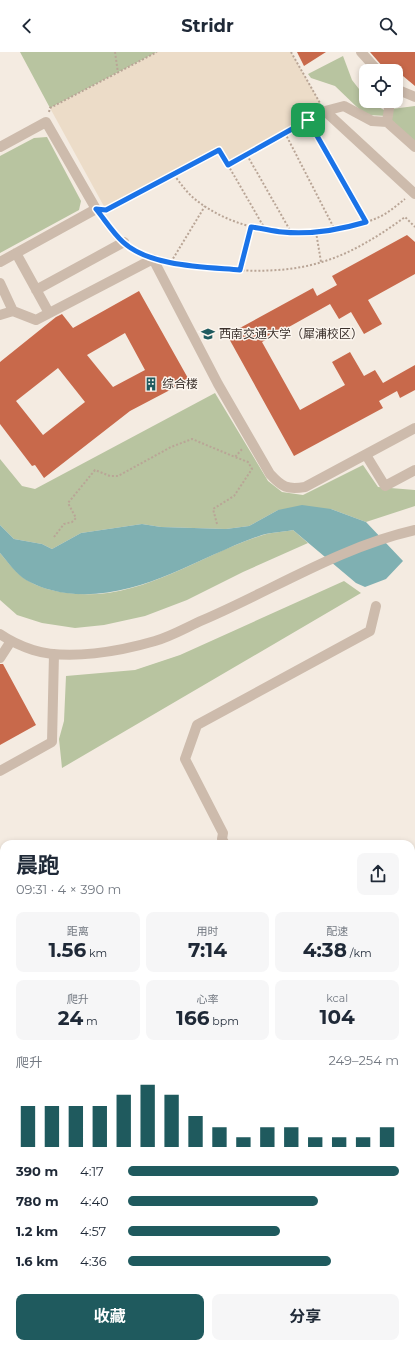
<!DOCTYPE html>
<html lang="zh">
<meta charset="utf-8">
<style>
body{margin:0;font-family:Montserrat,"Noto Sans SC",sans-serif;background:#f6f6f7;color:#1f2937;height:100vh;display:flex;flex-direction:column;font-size:15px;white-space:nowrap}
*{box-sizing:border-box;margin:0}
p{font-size:13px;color:#747a83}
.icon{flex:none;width:22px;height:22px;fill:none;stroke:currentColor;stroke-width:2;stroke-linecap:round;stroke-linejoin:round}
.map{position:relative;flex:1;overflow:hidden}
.drawer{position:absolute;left:0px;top:788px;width:415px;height:508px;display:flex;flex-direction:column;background:#fff;border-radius:12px 12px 0 0;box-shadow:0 2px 6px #0003}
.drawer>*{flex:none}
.buttons{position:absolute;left:359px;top:12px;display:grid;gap:8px}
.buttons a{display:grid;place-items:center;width:44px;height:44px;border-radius:8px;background:#fff;box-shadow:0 2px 6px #0003;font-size:20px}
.pin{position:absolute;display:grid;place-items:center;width:34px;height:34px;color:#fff;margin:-17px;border-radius:8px;box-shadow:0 2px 6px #0006}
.round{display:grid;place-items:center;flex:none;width:42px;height:42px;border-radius:8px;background:#f6f6f7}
.headline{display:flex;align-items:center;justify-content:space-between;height:68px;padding:0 16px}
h1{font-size:22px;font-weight:700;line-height:30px}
.figures{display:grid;grid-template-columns:repeat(3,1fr);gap:6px;height:68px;padding:4px 16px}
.figures div{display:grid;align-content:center;border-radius:8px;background:#f6f6f7;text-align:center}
.figures b{font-size:20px;font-weight:700}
.figures small{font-size:11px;font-weight:400}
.figures p{font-size:11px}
.chart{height:112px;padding:8px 16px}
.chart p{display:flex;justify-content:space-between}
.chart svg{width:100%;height:72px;margin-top:4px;stroke:#1f5a5e;stroke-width:6}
.primary-button{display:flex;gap:8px;margin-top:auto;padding:8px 16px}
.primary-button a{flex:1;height:46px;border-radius:8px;background:#1f5a5e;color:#fff;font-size:16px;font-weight:700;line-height:46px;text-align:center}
.primary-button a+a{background:#f6f6f7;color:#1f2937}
ul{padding:0 16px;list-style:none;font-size:13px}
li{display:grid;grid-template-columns:64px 48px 1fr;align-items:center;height:30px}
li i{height:10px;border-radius:5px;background:#1f5a5e}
header{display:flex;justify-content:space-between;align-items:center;height:52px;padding:0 16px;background:#fff;font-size:18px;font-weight:700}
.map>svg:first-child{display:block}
.green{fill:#b8c4a0}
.plaza{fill:#ecdcc8}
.water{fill:#7fb0b2}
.building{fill:#c8694b;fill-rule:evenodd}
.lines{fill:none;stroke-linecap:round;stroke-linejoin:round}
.path{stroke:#b9a596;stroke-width:2;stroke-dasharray:2 2;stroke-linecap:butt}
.minor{stroke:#cdbbac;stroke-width:10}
.route-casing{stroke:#fff;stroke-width:8}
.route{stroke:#1a73e8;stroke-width:5}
.labels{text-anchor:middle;stroke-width:3;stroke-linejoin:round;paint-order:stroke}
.poi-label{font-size:12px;fill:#3b302b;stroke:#fbf5ee;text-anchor:start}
</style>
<header><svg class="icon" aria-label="back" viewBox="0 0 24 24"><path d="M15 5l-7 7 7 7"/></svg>Stridr<svg class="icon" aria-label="search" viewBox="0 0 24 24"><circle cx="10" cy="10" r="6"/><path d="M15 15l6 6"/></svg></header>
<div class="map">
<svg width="415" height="1296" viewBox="0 0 415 1296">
<rect width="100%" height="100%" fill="#f4ebe1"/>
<path class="green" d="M 20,0 L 157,0 L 50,56 Z
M 343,4 L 352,28 L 366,46 L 366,49 L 369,49 L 384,58 L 415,54 L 415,90 L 387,64 L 368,63 L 360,58 L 335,34 L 311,26 L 308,22 Z
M 47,85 L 81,149 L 79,158 L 0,201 L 0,104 L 34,86 Z
M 215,341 L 268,429 L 282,440 L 303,443 L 363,413 L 378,435 L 415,438 L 415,454 L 366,470 L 331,457 L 278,458 L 249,474 L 226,477 L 161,475 L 142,472 L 81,481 L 52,497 L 42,492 L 14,487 L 0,473 L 0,407 L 22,434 L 35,437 Z
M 293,478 L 308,491 L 243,520 L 187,548 L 145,564 L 104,573 L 75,576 L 42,571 L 17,563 L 0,548 L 0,501 C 7,509 17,522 25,527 C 39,536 53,539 68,541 C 139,551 198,503 263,483 C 272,480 283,480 293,478 Z
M 344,529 L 361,541 L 62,716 L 59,687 L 64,669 L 66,624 L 135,618 L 180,603 Z"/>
<path class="plaza" d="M 157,0 L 291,0 L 325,59 L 228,113 L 219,98 L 106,158 L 50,56 Z"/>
<path class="water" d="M 302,453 L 331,457 L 366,470 L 403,509 L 386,527 L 365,535 L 356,531 L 293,478 C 283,480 272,480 262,483 C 197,505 138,550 66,541 C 51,539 39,535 26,528 C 16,522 8,510 0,501 L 0,473 L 14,487 L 42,492 L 52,497 L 81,481 L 142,472 L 161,475 L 226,477 L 249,474 L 278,458 Z"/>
<path class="building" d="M 297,0 L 326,0 L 304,14 Z
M 370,0 L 415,0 L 415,34 L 391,14 L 387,19 L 384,19 L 383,15 Z
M 407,183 L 415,190 L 415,222 L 368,248 L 382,272 L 364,282 L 351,260 L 339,267 L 330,252 L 262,290 L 300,358 L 345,333 L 332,310 L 350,300 L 364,324 L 375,318 L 383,331 L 415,313 L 415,338 L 400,346 L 397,339 L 379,349 L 383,356 L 294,404 L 227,283 L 313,236 L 317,244 L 337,233 L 332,224 Z
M 139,239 L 189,328 L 130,359 L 44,426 L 35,413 L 32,414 L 0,372 L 0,310 L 56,265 L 62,262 L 73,276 ZM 125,281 L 145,318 L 113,335 L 87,303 ZM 58,316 L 85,350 L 43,383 L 16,349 Z
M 0,612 L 3,612 L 36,673 L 0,693 Z"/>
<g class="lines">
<path class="path" d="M 115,0 L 118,21
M 291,0 L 320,51
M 49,60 L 50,56 L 157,0
M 309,68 L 366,170
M 285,81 L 335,178
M 247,103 L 291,180
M 228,113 L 265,177
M 174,123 C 181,132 187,141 196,148 C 244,186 322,190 377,166 C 387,162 396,154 405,147
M 107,158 L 219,98 L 228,113 L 317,63
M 102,164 L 117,182
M 316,180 L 321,210
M 132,196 L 142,202
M 167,209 C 216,218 274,225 322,210 C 352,201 379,184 405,165 L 415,175
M 171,210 L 205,154
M 240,218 L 251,175
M 217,472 L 213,457 L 234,444 L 252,417 L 248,410 L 235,405
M 54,485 L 64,472 L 72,470 L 76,466 L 68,451 L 95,418 L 110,424 L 118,424 L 171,395 L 192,387 L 235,405 L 243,396"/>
<path class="minor" d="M 361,0 L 378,19
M 396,37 L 415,45
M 325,59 L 415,142
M 325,59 L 344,54 L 372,69 L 387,70 L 415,95
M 387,70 L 390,49
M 0,95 L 46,70 L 96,157 L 0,210
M 16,201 L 49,261
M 0,231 L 13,259
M 36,238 L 124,190
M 0,263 L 13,259 L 36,268 L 153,207 L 218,332 L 270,422 C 282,435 287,438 305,435 L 415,376
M 366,403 L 385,434 L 415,418
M 0,582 C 10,589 21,594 33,598 C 68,609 121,599 155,589 C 172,584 187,575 203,568 C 273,538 340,495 415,478
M 0,606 L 11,589
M 0,719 L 52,690 L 54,602
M 225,792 L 222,787 L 223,781 L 185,707 L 197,673 L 370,579 L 376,554
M 0,810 L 4,817
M 411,968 L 415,967
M 411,983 L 415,982
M 0,1148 L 4,1146
M 0,1162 L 4,1160
M 257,1292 L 259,1296"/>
</g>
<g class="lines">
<g class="route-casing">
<path id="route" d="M 308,68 L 366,170 C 339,178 311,183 282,180 C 272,179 261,176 251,175 L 240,218 C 206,215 150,215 123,190 C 113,181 105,168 96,157 L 106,158 L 219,98 L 228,113 Z"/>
</g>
<use href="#route" class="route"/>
</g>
<defs>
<g id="university-bare" transform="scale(1.08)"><path d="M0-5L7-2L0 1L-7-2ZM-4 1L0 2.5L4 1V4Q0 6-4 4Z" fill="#1f5a5e" stroke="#fbf5ee" stroke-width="2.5" paint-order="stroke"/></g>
<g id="building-bare" transform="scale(1.08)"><path d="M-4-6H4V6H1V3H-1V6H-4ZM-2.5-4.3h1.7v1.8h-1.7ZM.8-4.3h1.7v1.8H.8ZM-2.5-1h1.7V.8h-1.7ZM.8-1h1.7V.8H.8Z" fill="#1f5a5e" stroke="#fbf5ee" stroke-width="2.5" paint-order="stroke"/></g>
</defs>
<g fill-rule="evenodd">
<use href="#university-bare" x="208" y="282"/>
<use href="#building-bare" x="151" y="332"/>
</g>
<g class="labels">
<g class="poi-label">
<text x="219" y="286">西南交通大学（犀浦校区）</text>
<text x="162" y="336">综合楼</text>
</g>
</g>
</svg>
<div class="buttons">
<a><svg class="icon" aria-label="locate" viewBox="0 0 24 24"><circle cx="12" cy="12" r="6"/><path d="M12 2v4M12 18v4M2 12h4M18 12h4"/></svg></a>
</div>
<div class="pin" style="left:308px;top:68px;background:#1e9e55"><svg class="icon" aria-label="arrive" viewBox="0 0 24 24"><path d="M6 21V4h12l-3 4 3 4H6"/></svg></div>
<section class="drawer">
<div class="headline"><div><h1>晨跑</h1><p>09:31 · 4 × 390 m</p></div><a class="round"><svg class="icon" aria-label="share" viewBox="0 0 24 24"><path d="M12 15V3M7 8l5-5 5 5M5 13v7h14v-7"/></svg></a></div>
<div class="figures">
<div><p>距离</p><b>1.56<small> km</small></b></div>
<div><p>用时</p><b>7:14</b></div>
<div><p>配速</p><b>4:38<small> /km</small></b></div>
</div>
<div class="figures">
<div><p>爬升</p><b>24<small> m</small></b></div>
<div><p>心率</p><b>166<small> bpm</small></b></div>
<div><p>kcal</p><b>104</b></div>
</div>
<div class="chart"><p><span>爬升</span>249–254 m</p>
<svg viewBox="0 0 160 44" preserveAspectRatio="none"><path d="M5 44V19M15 44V19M25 44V19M35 44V19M45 44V12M55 44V6M65 44V12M75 44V25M85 44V32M95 44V38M105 44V32M115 44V32M125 44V38M135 44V38M145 44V38M155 44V32"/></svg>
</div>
<ul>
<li><b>390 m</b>4:17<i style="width:100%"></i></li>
<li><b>780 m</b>4:40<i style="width:70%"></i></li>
<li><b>1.2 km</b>4:57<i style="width:56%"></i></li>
<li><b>1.6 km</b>4:36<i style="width:75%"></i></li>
</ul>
<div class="primary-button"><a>收藏</a><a>分享</a></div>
</section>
</div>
